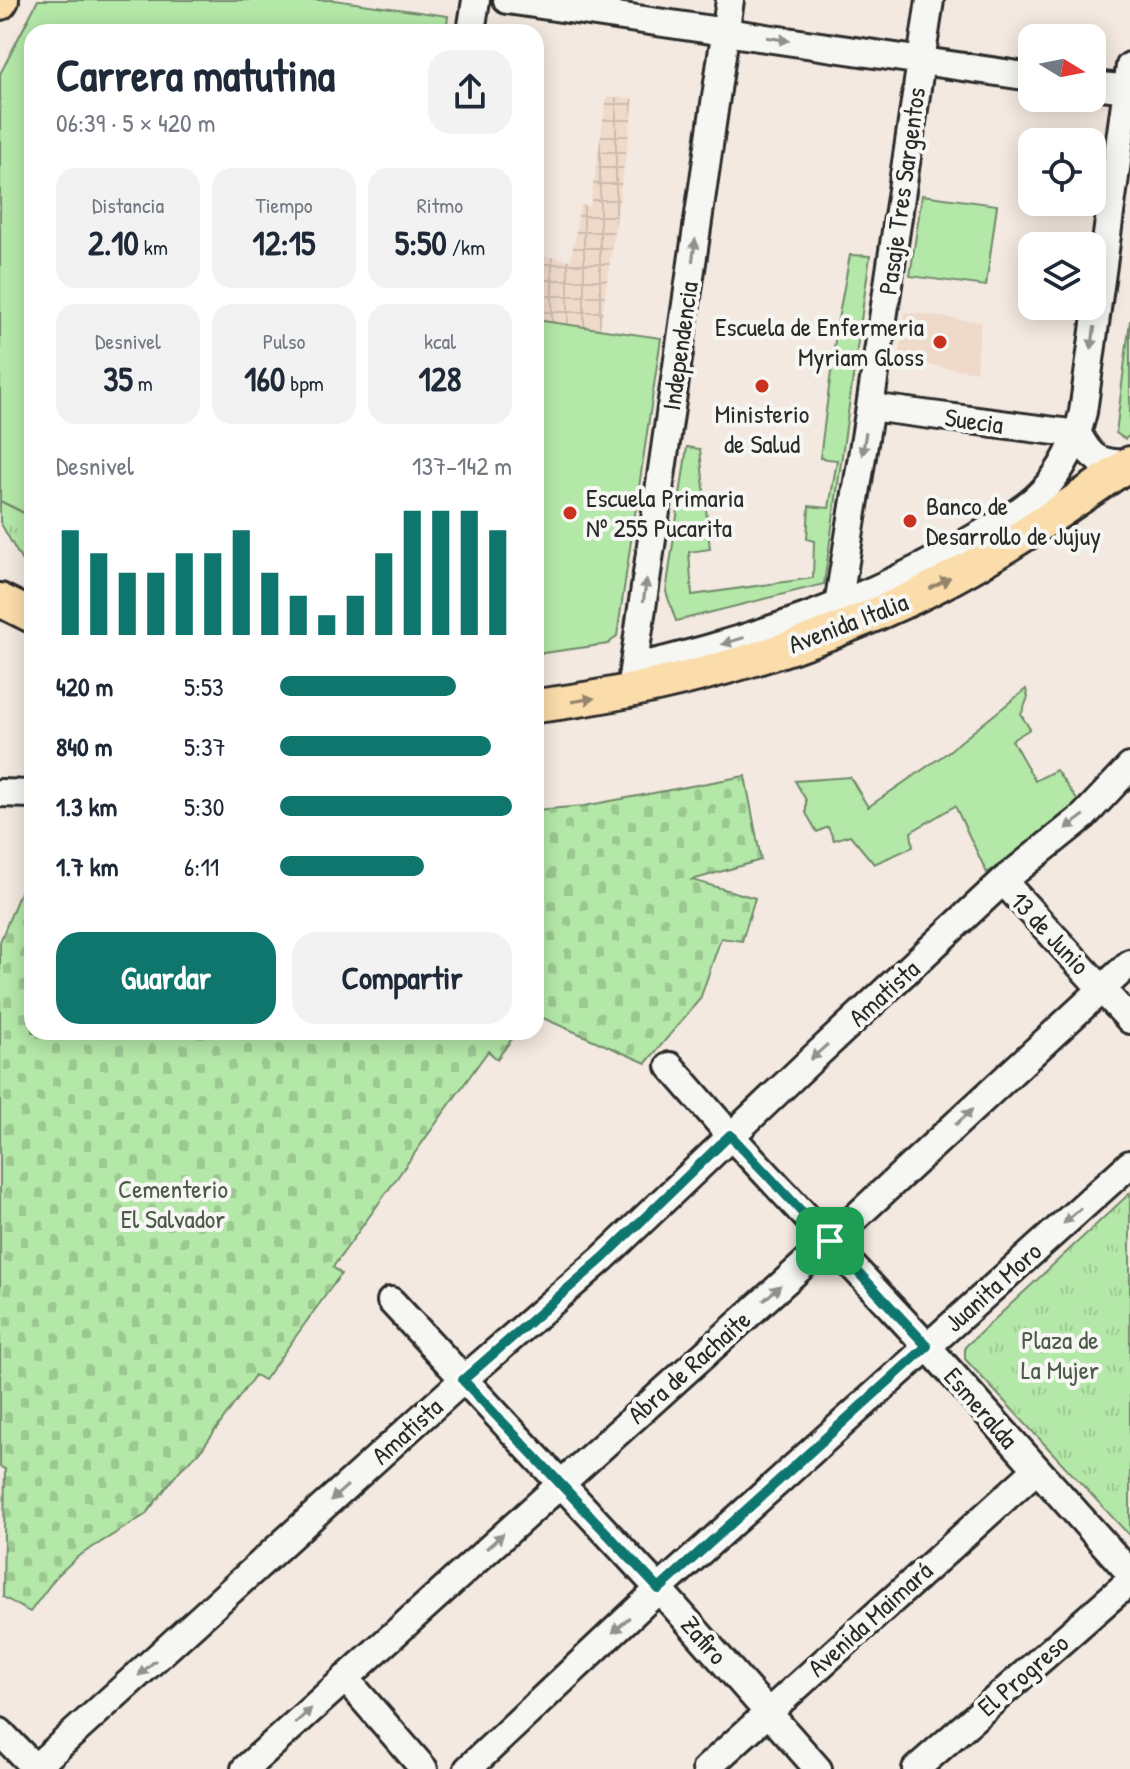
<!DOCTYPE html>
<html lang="es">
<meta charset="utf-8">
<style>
body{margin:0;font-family:"Patrick Hand",sans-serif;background:#f2f2f3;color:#1f2937;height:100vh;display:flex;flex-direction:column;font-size:30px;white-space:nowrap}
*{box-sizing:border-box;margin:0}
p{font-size:26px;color:#747a83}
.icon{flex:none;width:44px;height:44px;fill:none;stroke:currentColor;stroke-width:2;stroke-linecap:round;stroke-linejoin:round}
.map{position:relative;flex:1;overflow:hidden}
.panel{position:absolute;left:24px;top:24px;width:520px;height:1016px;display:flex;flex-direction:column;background:#fff;border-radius:24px;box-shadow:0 4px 20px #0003}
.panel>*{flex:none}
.needle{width:52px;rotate:100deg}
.buttons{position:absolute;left:1018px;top:24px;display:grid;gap:16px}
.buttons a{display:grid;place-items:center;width:88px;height:88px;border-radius:16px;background:#fff;box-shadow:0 4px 20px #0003;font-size:40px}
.pin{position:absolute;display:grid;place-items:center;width:68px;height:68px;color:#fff;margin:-34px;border-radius:16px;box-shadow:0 4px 12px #0006}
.round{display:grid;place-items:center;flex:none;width:84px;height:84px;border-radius:24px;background:#f2f2f3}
.headline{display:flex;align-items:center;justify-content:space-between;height:136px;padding:0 32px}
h1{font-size:44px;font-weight:800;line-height:60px}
.figures{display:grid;grid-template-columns:repeat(3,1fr);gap:12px;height:136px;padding:8px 32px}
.figures div{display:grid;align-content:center;border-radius:20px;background:#f2f2f3;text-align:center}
.figures b{font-size:34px;font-weight:800}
.figures small{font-size:22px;font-weight:400}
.figures p{font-size:22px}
.chart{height:224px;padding:16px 32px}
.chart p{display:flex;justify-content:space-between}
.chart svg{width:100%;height:144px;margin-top:8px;stroke:#0f766e;stroke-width:6}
.primary-button{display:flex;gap:16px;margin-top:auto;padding:16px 32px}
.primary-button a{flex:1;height:92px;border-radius:24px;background:#0f766e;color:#fff;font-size:32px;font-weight:800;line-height:92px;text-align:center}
.primary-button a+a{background:#f2f2f3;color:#1f2937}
ul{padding:0 32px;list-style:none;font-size:26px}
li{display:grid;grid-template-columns:128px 96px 1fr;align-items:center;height:60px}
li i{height:20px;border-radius:10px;background:#0f766e}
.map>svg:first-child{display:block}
.built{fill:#efdaca}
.industrial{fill:url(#industrial-grid)}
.green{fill:#b4e8a8;stroke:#708a6a;stroke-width:2}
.cemetery{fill:url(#cemetery-stones);stroke:#708a6a;stroke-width:2}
.park{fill:url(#park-tufts);stroke:#708a6a;stroke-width:2}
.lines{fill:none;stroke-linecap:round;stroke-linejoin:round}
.minor-casing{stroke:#2b2b2b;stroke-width:32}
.major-casing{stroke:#2b2b2b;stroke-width:38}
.minor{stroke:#f6f6f2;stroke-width:26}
.major{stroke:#fbdcab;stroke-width:32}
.oneway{fill:#90908e}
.oneway2{fill:#93846b}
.route-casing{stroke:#fff;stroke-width:16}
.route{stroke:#0f766e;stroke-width:10}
.poi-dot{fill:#c8321e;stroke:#f6f6f2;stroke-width:3}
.labels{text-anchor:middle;stroke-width:8;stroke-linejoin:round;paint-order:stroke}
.street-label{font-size:26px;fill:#2b2b2b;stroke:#f6f6f2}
.poi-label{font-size:26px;fill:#2b2b2b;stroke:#f6f6f2;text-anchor:start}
.park-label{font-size:26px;fill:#4d5a4a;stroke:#f6f6f2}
</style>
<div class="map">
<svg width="1130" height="1769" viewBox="0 0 1130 1769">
<defs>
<pattern id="industrial-grid" width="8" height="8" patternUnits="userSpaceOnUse" patternTransform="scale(2)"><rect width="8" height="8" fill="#efdaca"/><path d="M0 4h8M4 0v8" fill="none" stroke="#cdbbae"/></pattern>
<pattern id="cemetery-stones" width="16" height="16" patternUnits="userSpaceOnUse" patternTransform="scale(2)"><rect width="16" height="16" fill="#b4e8a8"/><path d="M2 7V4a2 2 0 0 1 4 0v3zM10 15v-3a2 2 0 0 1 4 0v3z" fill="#9bc791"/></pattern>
<pattern id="park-tufts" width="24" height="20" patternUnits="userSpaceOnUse" patternTransform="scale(2)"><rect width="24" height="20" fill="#b4e8a8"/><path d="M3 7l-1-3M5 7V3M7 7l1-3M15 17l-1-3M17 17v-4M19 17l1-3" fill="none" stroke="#9bc791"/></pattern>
</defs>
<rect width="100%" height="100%" fill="#f3e9e0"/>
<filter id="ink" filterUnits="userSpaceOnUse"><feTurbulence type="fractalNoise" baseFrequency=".0125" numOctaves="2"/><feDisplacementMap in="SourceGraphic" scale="16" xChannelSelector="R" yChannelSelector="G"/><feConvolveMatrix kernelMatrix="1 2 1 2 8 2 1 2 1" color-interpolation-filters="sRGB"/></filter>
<g filter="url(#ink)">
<path class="built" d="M 905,312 L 981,322 L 976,372 L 899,361 Z"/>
<path class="industrial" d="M 607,96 L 634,99 L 600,329 L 536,320 L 536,255 L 571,260 L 580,205 L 590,206 Z"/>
<path class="green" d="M 38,0 L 334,0 L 448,16 L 446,32 L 32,32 L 32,517 L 0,501 L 0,74 Z
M 922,195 L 997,205 L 986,286 L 910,276 Z
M 850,255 L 870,256 L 824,584 L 676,621 L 666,592 L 687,447 L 700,449 L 710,549 L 689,552 L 692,595 L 813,578 L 814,541 L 807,539 L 809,506 L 829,508 L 837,460 L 820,458 L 837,325 Z
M 536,320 L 661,338 L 617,636 L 608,644 L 536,654 Z
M 1130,320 L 1130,435 L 1125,439 L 1116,433 Z
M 1026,689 L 1028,697 L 1021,715 L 1030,729 L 1012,740 L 1035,781 L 1056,770 L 1082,807 L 987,873 L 955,806 L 911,832 L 913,847 L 874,864 L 850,835 L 834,840 L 828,827 L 817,832 L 806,813 L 806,800 L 795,781 L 850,777 L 868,807 L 944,755 Z"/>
<path class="cemetery" d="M 745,776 L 761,860 L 692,880 L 755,898 L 742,941 L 721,938 L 700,999 L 646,1063 L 536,1015 L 536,810 L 584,806 Z
M 32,870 L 32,1032 L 517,1032 L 497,1059 L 488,1051 L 333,1267 L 341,1274 L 264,1380 L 255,1375 L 202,1449 L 180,1470 L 145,1515 L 77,1557 L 56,1577 L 30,1612 L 3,1597 L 5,1469 L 0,1467 L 0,942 L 23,885 Z"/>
<path class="park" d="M 0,501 L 32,517 L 32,579 L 0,522 Z
M 1130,1193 L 1130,1536 L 965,1359 L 965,1347 Z"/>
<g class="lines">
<g class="minor-casing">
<path id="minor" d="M 507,0 L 1032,77
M 471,32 L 476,0
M 1092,85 L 1130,89
M 870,407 L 1078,434
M 1078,434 C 1092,461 1100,463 1129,464
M 838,605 L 870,407 L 930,0
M 634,668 C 754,639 870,601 976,537 C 998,524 1024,511 1042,492 C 1064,469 1076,443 1083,412 L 1130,66
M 631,684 L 730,0
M 0,793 L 32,794
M 1003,881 L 1130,1020
M 670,1066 L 730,1135 L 927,1346 L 1130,1573
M 391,1301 L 659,1589 L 818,1769
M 345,1678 L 424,1769
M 0,1732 L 36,1769
M 35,1768 L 463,1380 L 603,1258 L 810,1061 L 1003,881 L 1084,816 L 1130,767
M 245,1769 L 830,1241 L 1130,963
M 468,1769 L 659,1589 L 1130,1164
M 706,1769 L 1036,1470
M 916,1769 L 1130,1581"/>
</g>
<g class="major-casing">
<path id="major" d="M 0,3 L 2,0
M 0,600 L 32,616
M 536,706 C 665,690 796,653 914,597 C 990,561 1061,511 1130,463"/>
</g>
<use href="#minor" class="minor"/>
<use href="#major" class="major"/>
</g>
<defs><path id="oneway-solid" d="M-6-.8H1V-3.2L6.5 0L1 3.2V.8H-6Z" transform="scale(2)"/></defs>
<g class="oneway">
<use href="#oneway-solid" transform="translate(778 39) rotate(9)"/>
<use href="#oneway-solid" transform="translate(694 250) rotate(-82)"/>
<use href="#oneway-solid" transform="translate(1093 338) rotate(98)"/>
<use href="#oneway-solid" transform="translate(864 444) rotate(99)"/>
<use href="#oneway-solid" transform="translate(645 590) rotate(-82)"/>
<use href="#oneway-solid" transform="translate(733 641) rotate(163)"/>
<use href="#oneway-solid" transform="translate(1075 822) rotate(143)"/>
<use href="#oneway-solid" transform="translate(819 1052) rotate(138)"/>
<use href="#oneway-solid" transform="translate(964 1117) rotate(-43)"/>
<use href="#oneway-solid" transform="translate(1072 1216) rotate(138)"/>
<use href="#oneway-solid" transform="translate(772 1293) rotate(-42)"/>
<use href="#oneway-solid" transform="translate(339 1493) rotate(138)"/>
<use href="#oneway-solid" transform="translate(495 1541) rotate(-42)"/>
<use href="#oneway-solid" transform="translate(621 1625) rotate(137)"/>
<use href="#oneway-solid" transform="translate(147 1668) rotate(138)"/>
<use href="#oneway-solid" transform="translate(303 1716) rotate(-43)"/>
</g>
<g class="oneway2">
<use href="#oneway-solid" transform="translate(940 583) rotate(-28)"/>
<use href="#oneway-solid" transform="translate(583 700) rotate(-9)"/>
</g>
</g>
<g class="lines" filter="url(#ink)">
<g class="route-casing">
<path id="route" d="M 730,1135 L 927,1346 L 659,1589 L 463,1380 L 603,1258 Z"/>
</g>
<use href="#route" class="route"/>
</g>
<g class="poi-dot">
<circle cx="940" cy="342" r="8"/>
<circle cx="762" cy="386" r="8"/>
<circle cx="570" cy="513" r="8"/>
<circle cx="910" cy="521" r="8"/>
</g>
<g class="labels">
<g class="street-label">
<text transform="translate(902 191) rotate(-82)" y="9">Pasaje Tres Sargentos</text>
<text transform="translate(680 346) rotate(-82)" y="9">Independencia</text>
<text transform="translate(974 421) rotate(8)" y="9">Suecia</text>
<text transform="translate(848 623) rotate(-21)" y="9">Avenida Italia</text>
<text transform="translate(1050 933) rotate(47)" y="9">13 de Junio</text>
<text transform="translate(884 993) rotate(-42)" y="9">Amatista</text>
<text transform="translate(993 1287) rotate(-42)" y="9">Juanita Moro</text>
<text transform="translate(689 1367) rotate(-42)" y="9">Abra de Rachaite</text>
<text transform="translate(981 1408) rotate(49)" y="9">Esmeralda</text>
<text transform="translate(407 1431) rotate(-42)" y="9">Amatista</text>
<text transform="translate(870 1619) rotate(-42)" y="9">Avenida Maimará</text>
<text transform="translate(704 1640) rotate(49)" y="9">Zafiro</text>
<text transform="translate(1023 1675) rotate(-41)" y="9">El Progreso</text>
</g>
<g class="poi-label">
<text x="924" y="336" text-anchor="end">Escuela de Enfermeria<tspan x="924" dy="30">Myriam Gloss</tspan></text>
<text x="762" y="423" text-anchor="middle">Ministerio<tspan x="762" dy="30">de Salud</tspan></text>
<text x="586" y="507">Escuela Primaria<tspan x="586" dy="30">Nº 255 Pucarita</tspan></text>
<text x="926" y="515">Banco de<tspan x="926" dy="30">Desarrollo de Jujuy</tspan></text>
</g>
<g class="park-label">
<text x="173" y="1198">Cementerio<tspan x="173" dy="30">El Salvador</tspan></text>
<text x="1060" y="1349">Plaza de<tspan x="1060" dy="30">La Mujer</tspan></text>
</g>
</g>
</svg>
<div class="buttons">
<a><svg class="needle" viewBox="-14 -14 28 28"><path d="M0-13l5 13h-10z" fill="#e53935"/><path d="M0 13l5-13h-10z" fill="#747a83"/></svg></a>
<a><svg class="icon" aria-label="locate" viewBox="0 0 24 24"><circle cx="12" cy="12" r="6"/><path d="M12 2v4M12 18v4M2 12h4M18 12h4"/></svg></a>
<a><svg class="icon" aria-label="layers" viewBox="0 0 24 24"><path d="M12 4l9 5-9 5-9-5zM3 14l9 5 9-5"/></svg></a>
</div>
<div class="pin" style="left:830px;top:1241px;background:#1e9e55"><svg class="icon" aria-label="arrive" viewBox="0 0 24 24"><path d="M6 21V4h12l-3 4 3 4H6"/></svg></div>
<section class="panel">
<div class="headline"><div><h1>Carrera matutina</h1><p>06:39 · 5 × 420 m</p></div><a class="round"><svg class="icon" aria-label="share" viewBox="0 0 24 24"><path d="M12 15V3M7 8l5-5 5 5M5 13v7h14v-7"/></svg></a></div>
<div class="figures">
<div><p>Distancia</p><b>2.10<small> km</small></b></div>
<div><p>Tiempo</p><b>12:15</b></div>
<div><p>Ritmo</p><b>5:50<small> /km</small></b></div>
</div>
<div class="figures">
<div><p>Desnivel</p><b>35<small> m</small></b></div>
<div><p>Pulso</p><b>160<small> bpm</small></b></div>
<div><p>kcal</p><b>128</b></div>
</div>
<div class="chart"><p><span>Desnivel</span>137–142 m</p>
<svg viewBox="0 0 160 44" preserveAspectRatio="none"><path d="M5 44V12M15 44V19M25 44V25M35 44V25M45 44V19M55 44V19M65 44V12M75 44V25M85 44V32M95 44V38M105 44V32M115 44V19M125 44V6M135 44V6M145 44V6M155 44V12"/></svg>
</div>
<ul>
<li><b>420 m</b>5:53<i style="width:76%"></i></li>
<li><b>840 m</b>5:37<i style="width:91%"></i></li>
<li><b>1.3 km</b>5:30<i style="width:100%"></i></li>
<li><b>1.7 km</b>6:11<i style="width:62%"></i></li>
</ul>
<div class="primary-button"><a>Guardar</a><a>Compartir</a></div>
</section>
</div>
